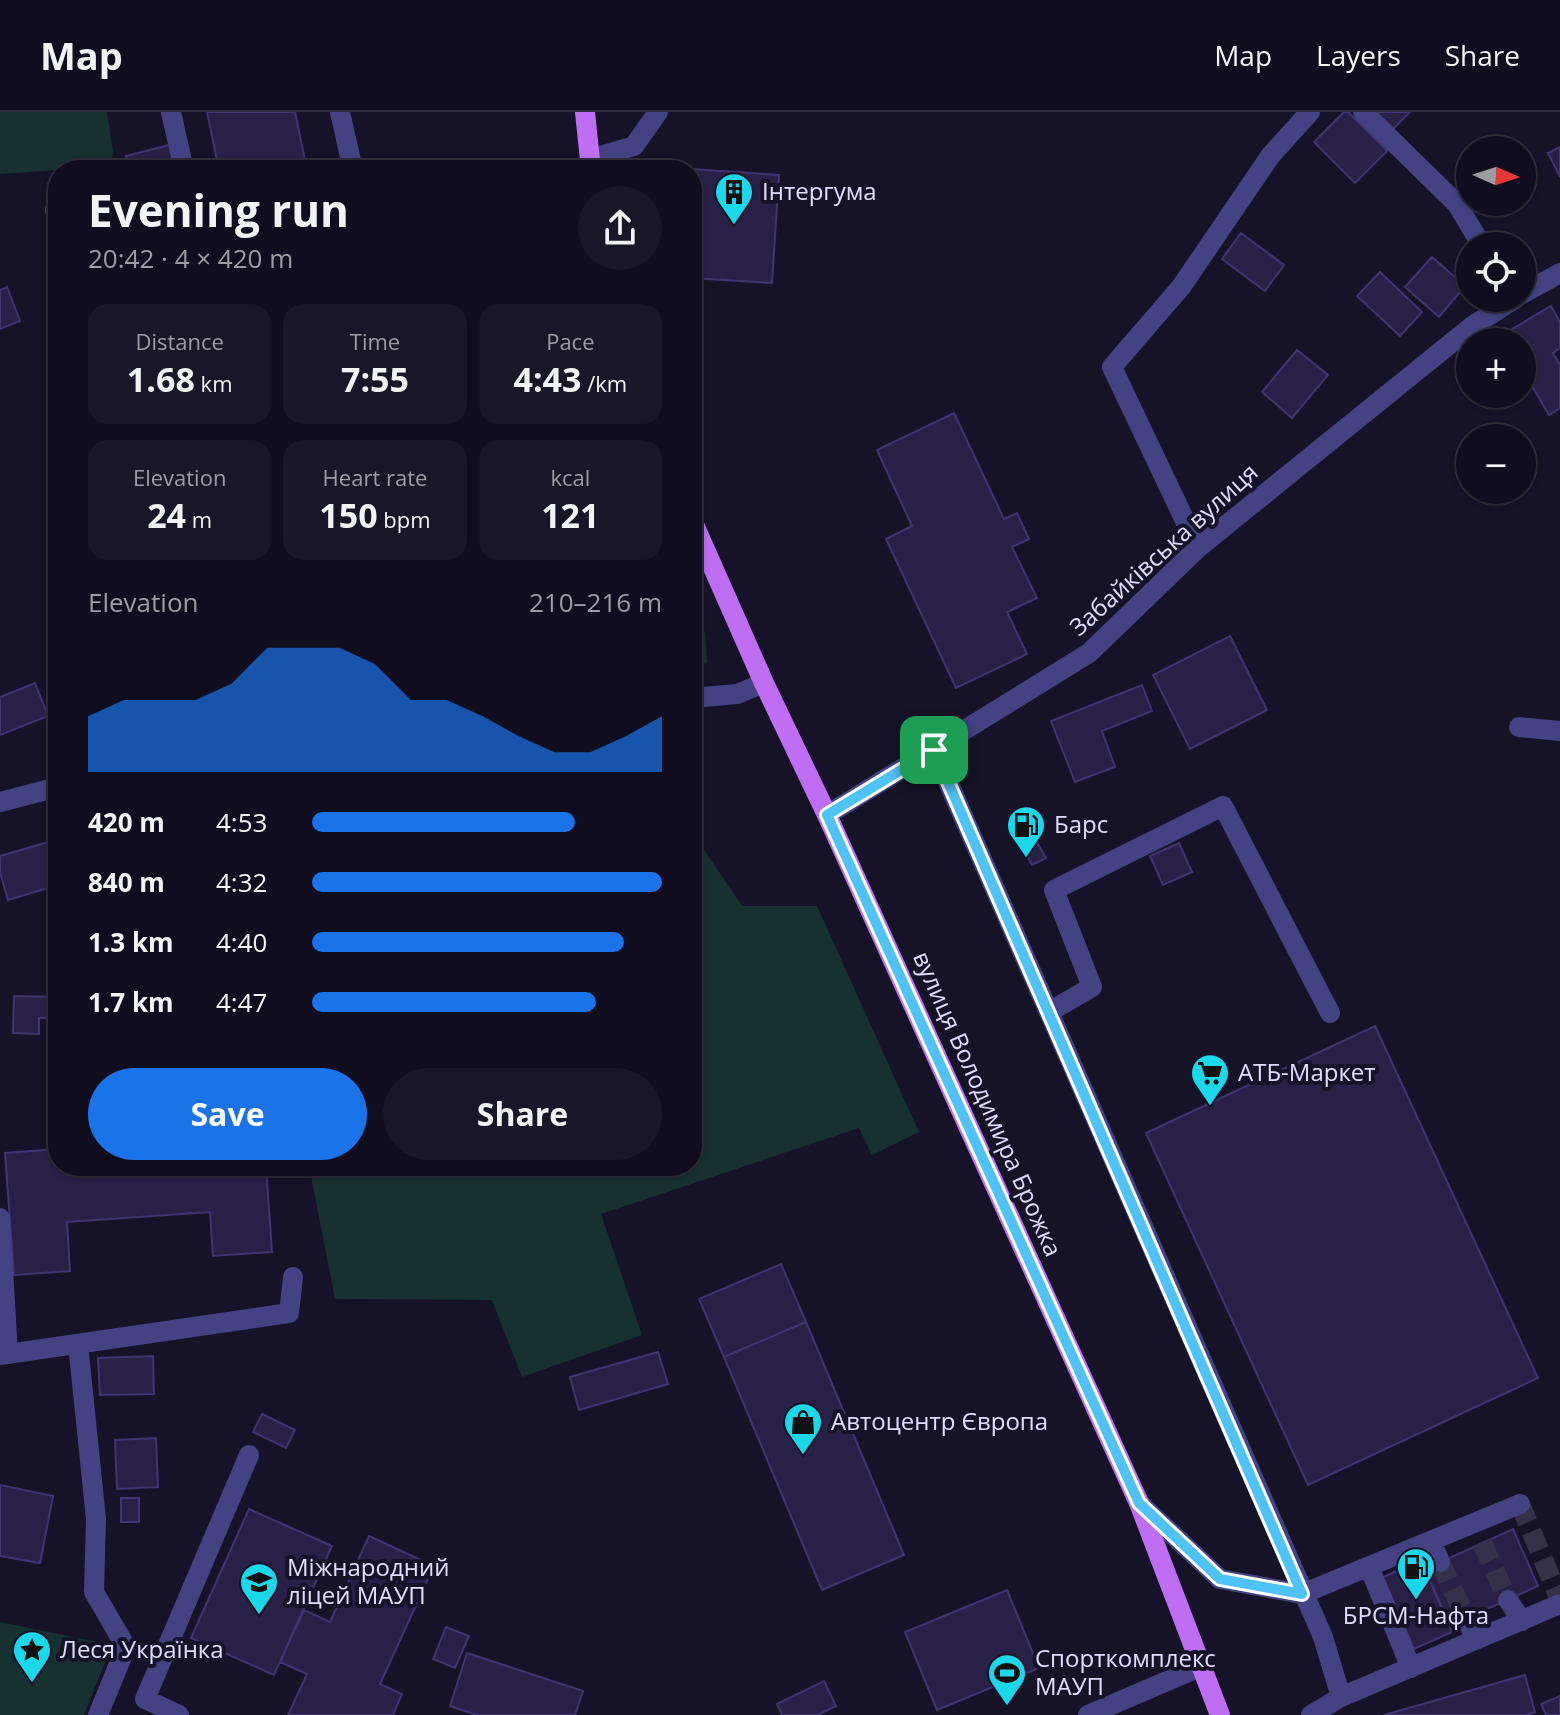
<!DOCTYPE html>
<meta charset="utf-8">
<style>
body{margin:0;font-family:"Open Sans",sans-serif;background:#191727;color:#f1f3f6;height:100vh;display:flex;flex-direction:column;font-size:30px;white-space:nowrap}
*{box-sizing:border-box;margin:0}
p{font-size:26px;color:#9c9ca4}
.icon{flex:none;width:44px;height:44px;fill:none;stroke:currentColor;stroke-width:2;stroke-linecap:round;stroke-linejoin:round}
.map{position:relative;flex:1;overflow:hidden}
.sheet{position:absolute;left:48px;top:48px;width:654px;height:1016px;display:flex;flex-direction:column;background:#100e1e;border-radius:32px;box-shadow:0 2px 6px #0004,0 0 0 2px #302e3c}
.sheet>*{flex:none}
.needle{width:52px;rotate:93deg}
.fabs{position:absolute;left:1456px;top:24px;display:grid;gap:16px}
.fabs a{display:grid;place-items:center;width:80px;height:80px;border-radius:50%;background:#100e1e;box-shadow:0 2px 6px #0004,0 0 0 2px #302e3c;font-size:40px}
.pin{position:absolute;display:grid;place-items:center;width:68px;height:68px;color:#fff;margin:-34px;border-radius:16px;box-shadow:0 4px 12px #0006}
.round{display:grid;place-items:center;flex:none;width:84px;height:84px;border-radius:42px;background:#191727}
.summary{display:flex;align-items:center;justify-content:space-between;height:136px;padding:0 40px}
h1{font-size:44px;font-weight:700;line-height:60px}
.stats{display:grid;grid-template-columns:repeat(3,1fr);gap:12px;height:136px;padding:8px 40px}
.stats div{display:grid;align-content:center;border-radius:20px;background:#191727;text-align:center}
.stats b{font-size:34px;font-weight:700}
.stats small{font-size:22px;font-weight:400}
.stats p{font-size:22px}
.chart{height:224px;padding:16px 40px}
.chart p{display:flex;justify-content:space-between}
.chart svg{width:100%;height:144px;margin-top:8px;fill:#1a73e8;opacity:.7}
.button{display:flex;gap:16px;margin-top:auto;padding:16px 40px}
.button a{flex:1;height:92px;border-radius:48px;background:#1a73e8;color:#fff;font-size:32px;font-weight:700;line-height:92px;text-align:center}
.button a+a{background:#191727;color:#f1f3f6}
ul{padding:0 40px;list-style:none;font-size:26px}
li{display:grid;grid-template-columns:128px 96px 1fr;align-items:center;height:60px}
li i{height:20px;border-radius:10px;background:#1a73e8}
header{display:flex;align-items:center;gap:48px;box-sizing:border-box;height:112px;padding:0 40px;background:#100e1e;border-bottom:2px solid #302e3c}
header strong{font-size:38px}
nav{display:flex;gap:44px;margin-inline-start:auto;font-size:28px}
.map>svg:first-child{display:block}
.green{fill:#163130}
.building{fill:#282047;stroke:#403471;stroke-width:2}
.lines{fill:none;stroke-linecap:round;stroke-linejoin:round}
.minor-tunnel{stroke:#343148;stroke-width:20;stroke-dasharray:20 10;stroke-linecap:butt}
.minor{stroke:#444282;stroke-width:20}
.major{stroke:#bf6df2;stroke-width:20}
.route-casing{stroke:#fff;stroke-width:16}
.route{stroke:#4fc3f7;stroke-width:10}
.labels{text-anchor:middle;stroke-width:8;stroke-linejoin:round;paint-order:stroke}
.poi-label{font-size:24px;fill:#e0dcfc;stroke:#161328;text-anchor:start}
.street-label{font-size:24px;fill:#e0dcfc;stroke:#161328}
</style>
<header>
<strong>Map</strong>
<nav><a>Map</a><a>Layers</a><a>Share</a></nav>
</header>
<div class="map">
<svg width="1560" height="1603" viewBox="0 0 1560 1603">
<rect width="100%" height="100%" fill="#161328"/>
<path class="green" d="M 0,0 L 107,0 L 113,40 L 109,58 L 88,58 L 87,56 L 0,62 Z
M 692,490 L 705,521 L 707,550 L 692,559 Z
M 692,720 L 742,794 L 817,794 L 919,1020 L 872,1043 L 859,1016 L 601,1102 L 642,1223 L 522,1265 L 492,1188 L 335,1187 L 309,1054 L 692,1054 Z
M 0,1510 L 112,1533 L 84,1603 L 0,1603 Z"/>
<path class="building" d="M 207,0 L 295,0 L 307,58 L 219,58 Z
M 1344,0 L 1348,0 L 1387,39 L 1355,71 L 1314,30 Z
M 1376,0 L 1410,0 L 1393,17 Z
M 173,32 L 180,58 L 130,58 L 126,44 Z
M 1560,35 L 1560,65 L 1548,41 Z
M 692,57 L 779,63 L 772,171 L 692,166 Z
M 1241,121 L 1284,153 L 1265,179 L 1222,147 Z
M 1432,145 L 1465,174 L 1439,205 L 1405,175 Z
M 1380,160 L 1422,200 L 1400,224 L 1357,184 Z
M 7,175 L 20,209 L 0,217 L 0,178 Z
M 1551,194 L 1560,210 L 1560,236 L 1553,241 L 1560,253 L 1560,296 L 1549,303 L 1522,257 L 1522,230 L 1506,230 L 1502,223 Z
M 1297,238 L 1328,263 L 1292,306 L 1262,280 Z
M 954,301 L 1004,407 L 1017,401 L 1029,427 L 1012,435 L 1037,486 L 1007,500 L 1027,542 L 956,576 L 886,427 L 912,414 L 877,338 Z
M 1230,524 L 1267,598 L 1190,637 L 1153,563 Z
M 35,571 L 48,604 L 0,623 L 0,585 Z
M 1142,573 L 1152,599 L 1102,619 L 1115,655 L 1075,670 L 1051,609 Z
M 48,730 L 58,764 L 58,773 L 8,788 L 0,760 L 0,744 Z
M 1179,731 L 1192,760 L 1163,773 L 1150,744 Z
M 1038,732 L 1046,746 L 1032,753 L 1024,739 Z
M 14,884 L 58,885 L 58,906 L 39,906 L 39,922 L 13,921 Z
M 1375,914 L 1538,1266 L 1308,1373 L 1146,1021 Z
M 58,1037 L 58,1054 L 266,1054 L 272,1140 L 213,1144 L 210,1100 L 67,1110 L 70,1159 L 14,1163 L 5,1041 Z
M 781,1152 L 806,1210 L 724,1245 L 699,1187 Z
M 806,1210 L 904,1443 L 822,1478 L 724,1245 Z
M 658,1240 L 668,1272 L 579,1298 L 570,1265 Z
M 153,1244 L 154,1282 L 100,1283 L 98,1246 Z
M 262,1302 L 295,1318 L 286,1336 L 253,1320 Z
M 156,1326 L 158,1375 L 117,1377 L 115,1328 Z
M 0,1373 L 53,1384 L 40,1451 L 0,1444 Z
M 121,1386 L 139,1386 L 139,1410 L 121,1410 Z
M 249,1397 L 332,1434 L 274,1563 L 191,1526 Z
M 1513,1417 L 1538,1474 L 1450,1514 L 1425,1457 Z
M 369,1424 L 434,1454 L 380,1572 L 402,1582 L 393,1603 L 288,1603 L 307,1562 L 280,1550 L 304,1498 L 330,1510 Z
M 1421,1448 L 1452,1520 L 1414,1537 L 1383,1465 Z
M 1007,1478 L 1039,1556 L 937,1598 L 905,1520 Z
M 446,1515 L 469,1524 L 455,1556 L 433,1547 Z
M 467,1541 L 583,1579 L 575,1603 L 477,1603 L 450,1594 Z
M 1525,1563 L 1535,1600 L 1526,1603 L 1384,1603 Z
M 824,1569 L 836,1594 L 818,1603 L 782,1603 L 777,1592 Z
M 1560,1584 L 1560,1603 L 1546,1603 L 1541,1592 Z"/>
<g class="lines">
<path class="minor-tunnel" d="M 1520,1392 L 1560,1488
M 1482,1431 L 1508,1488
M 1440,1450 L 1466,1506"/>
<path class="minor" d="M 171,0 L 184,58
M 340,0 L 353,58
M 1363,0 L 1457,92 L 1482,134
M 590,47 L 634,34 L 658,0
M 55,98 L 58,103
M 1522,182 L 1560,161
M 1198,436 L 1112,255 L 1181,175 L 1271,43 L 1310,0
M 692,586 L 737,582 L 764,571
M 1519,615 L 1560,619
M 934,638 L 1323,1525 L 1341,1585
M 0,690 L 58,675
M 827,703 L 1089,541 L 1198,436 L 1471,215 L 1516,186
M 1049,900 L 1092,875 L 1054,778 L 1223,694 L 1330,901
M 0,1106 L 8,1242
M 78,1232 L 96,1407 L 94,1480 L 126,1535 L 98,1603
M 0,1243 L 289,1201 L 293,1165
M 1139,1391 L 1220,1467 L 1302,1482 L 1520,1392
M 1431,1429 L 1440,1450
M 1369,1455 L 1411,1556
M 1508,1488 L 1522,1509
M 1466,1506 L 1476,1528
M 179,1603 L 145,1587 L 249,1343
M 1088,1603 L 1202,1554
M 1311,1603 L 1341,1585 L 1560,1492"/>
<path class="major" d="M 585,0 L 591,58
M 692,408 L 764,571 L 827,703 L 1139,1391 L 1220,1603"/>
</g>
<g class="lines">
<g class="route-casing">
<path id="route" d="M 934,638 L 1302,1482 L 1220,1467 L 1139,1391 L 827,703 Z"/>
</g>
<use href="#route" class="route"/>
</g>
<defs>
<g id="building-pin" transform="scale(2)"><path d="M0 17L-7.5 6A9.5 9.5 0 1 1 7.5 6Z" fill="#1ad7ea" stroke="#161328"/><path d="M-4-6H4V6H1V3H-1V6H-4ZM-2.5-4.3h1.7v1.8h-1.7ZM.8-4.3h1.7v1.8H.8ZM-2.5-1h1.7V.8h-1.7ZM.8-1h1.7V.8H.8Z" fill="#111"/></g>
<g id="fuel-pin" transform="scale(2)"><path d="M0 17L-7.5 6A9.5 9.5 0 1 1 7.5 6Z" fill="#1ad7ea" stroke="#161328"/><path d="M-5.5-6h7V0h2V4h1.3V-2.5L3-4.5l.8-.8L6-3V5H2.5V1h-1V6h-7ZM-4.2-4.7v3.2H.2V-4.7Z" fill="#111"/></g>
<g id="supermarket-pin" transform="scale(2)"><path d="M0 17L-7.5 6A9.5 9.5 0 1 1 7.5 6Z" fill="#1ad7ea" stroke="#161328"/><path d="M-6-5.5h2.5l.6 2H6L4.5 2H-2.5L-4.4-4H-6ZM-1.5 3.2a1.3 1.3 0 1 0 .1 0ZM3 3.2a1.3 1.3 0 1 0 .1 0Z" fill="#111"/></g>
<g id="shop-pin" transform="scale(2)"><path d="M0 17L-7.5 6A9.5 9.5 0 1 1 7.5 6Z" fill="#1ad7ea" stroke="#161328"/><path d="M-5-2.5h2.3a2.7 3.5 0 0 1 5.4 0H5L5.5 6h-11ZM-1.5-2.5h3a1.5 2.3 0 0 0-3 0Z" fill="#111"/></g>
<g id="school-pin" transform="scale(2)"><path d="M0 17L-7.5 6A9.5 9.5 0 1 1 7.5 6Z" fill="#1ad7ea" stroke="#161328"/><path d="M0-5L7-2L0 1L-7-2ZM-4 1L0 2.5L4 1V4Q0 6-4 4Z" fill="#111"/></g>
<g id="sight-pin" transform="scale(2)"><path d="M0 17L-7.5 6A9.5 9.5 0 1 1 7.5 6Z" fill="#1ad7ea" stroke="#161328"/><path d="M0-6L1.8-2.2L6-1.7L2.9 1.2L3.7 5.4L0 3.3L-3.7 5.4L-2.9 1.2L-6-1.7L-1.8-2.2Z" fill="#111"/></g>
<g id="stadium-pin" transform="scale(2)"><path d="M0 17L-7.5 6A9.5 9.5 0 1 1 7.5 6Z" fill="#1ad7ea" stroke="#161328"/><path d="M0-5a6.5 5 0 1 0 0 10a6.5 5 0 1 0 0-10ZM-3.5-1.8h7v3.6h-7Z" fill="#111"/></g>
</defs>
<g fill-rule="evenodd">
<use href="#building-pin" x="734" y="80"/>
<use href="#fuel-pin" x="1026" y="713"/>
<use href="#supermarket-pin" x="1210" y="961"/>
<use href="#shop-pin" x="803" y="1310"/>
<use href="#fuel-pin" x="1416" y="1455"/>
<use href="#school-pin" x="259" y="1470"/>
<use href="#sight-pin" x="32" y="1538"/>
<use href="#stadium-pin" x="1007" y="1561"/>
</g>
<g class="labels">
<g class="poi-label">
<text x="762" y="88">Інтергума</text>
<text x="1054" y="721">Барс</text>
<text x="1238" y="969">АТБ-Маркет</text>
<text x="831" y="1318">Автоцентр Європа</text>
<text x="287" y="1464">Міжнародний<tspan x="287" dy="28">ліцей МАУП</tspan></text>
<text x="1416" y="1512" text-anchor="middle">БРСМ-Нафта</text>
<text x="60" y="1546">Леся Українка</text>
<text x="1035" y="1555">Спорткомплекс<tspan x="1035" dy="28">МАУП</tspan></text>
</g>
<g class="street-label">
<text transform="translate(1164 438) rotate(-42)" y="8">Забайківська вулиця</text>
<text transform="translate(987 992) rotate(66)" y="8">вулиця Володимира Брожка</text>
</g>
</g>
</svg>
<div class="fabs">
<a><svg class="needle" viewBox="-14 -14 28 28"><path d="M0-13l5 13h-10z" fill="#e53935"/><path d="M0 13l5-13h-10z" fill="#9c9ca4"/></svg></a>
<a><svg class="icon" aria-label="locate" viewBox="0 0 24 24"><circle cx="12" cy="12" r="6"/><path d="M12 2v4M12 18v4M2 12h4M18 12h4"/></svg></a>
<a>+</a>
<a>−</a>
</div>
<div class="pin" style="left:934px;top:638px;background:#1e9e55"><svg class="icon" aria-label="arrive" viewBox="0 0 24 24"><path d="M6 21V4h12l-3 4 3 4H6"/></svg></div>
<section class="sheet">
<div class="summary"><div><h1>Evening run</h1><p>20:42 · 4 × 420 m</p></div><a class="round"><svg class="icon" aria-label="share" viewBox="0 0 24 24"><path d="M12 15V3M7 8l5-5 5 5M5 13v7h14v-7"/></svg></a></div>
<div class="stats">
<div><p>Distance</p><b>1.68<small> km</small></b></div>
<div><p>Time</p><b>7:55</b></div>
<div><p>Pace</p><b>4:43<small> /km</small></b></div>
</div>
<div class="stats">
<div><p>Elevation</p><b>24<small> m</small></b></div>
<div><p>Heart rate</p><b>150<small> bpm</small></b></div>
<div><p>kcal</p><b>121</b></div>
</div>
<div class="chart"><p><span>Elevation</span>210–216 m</p>
<svg viewBox="0 0 160 44" preserveAspectRatio="none"><path d="M0 44V27L10 22L20 22L30 22L40 17L50 6L60 6L70 6L80 11L90 22L100 22L110 27L120 33L130 38L140 38L150 33L160 27V44z"/></svg>
</div>
<ul>
<li><b>420 m</b>4:53<i style="width:75%"></i></li>
<li><b>840 m</b>4:32<i style="width:100%"></i></li>
<li><b>1.3 km</b>4:40<i style="width:89%"></i></li>
<li><b>1.7 km</b>4:47<i style="width:81%"></i></li>
</ul>
<div class="button"><a>Save</a><a>Share</a></div>
</section>
</div>
